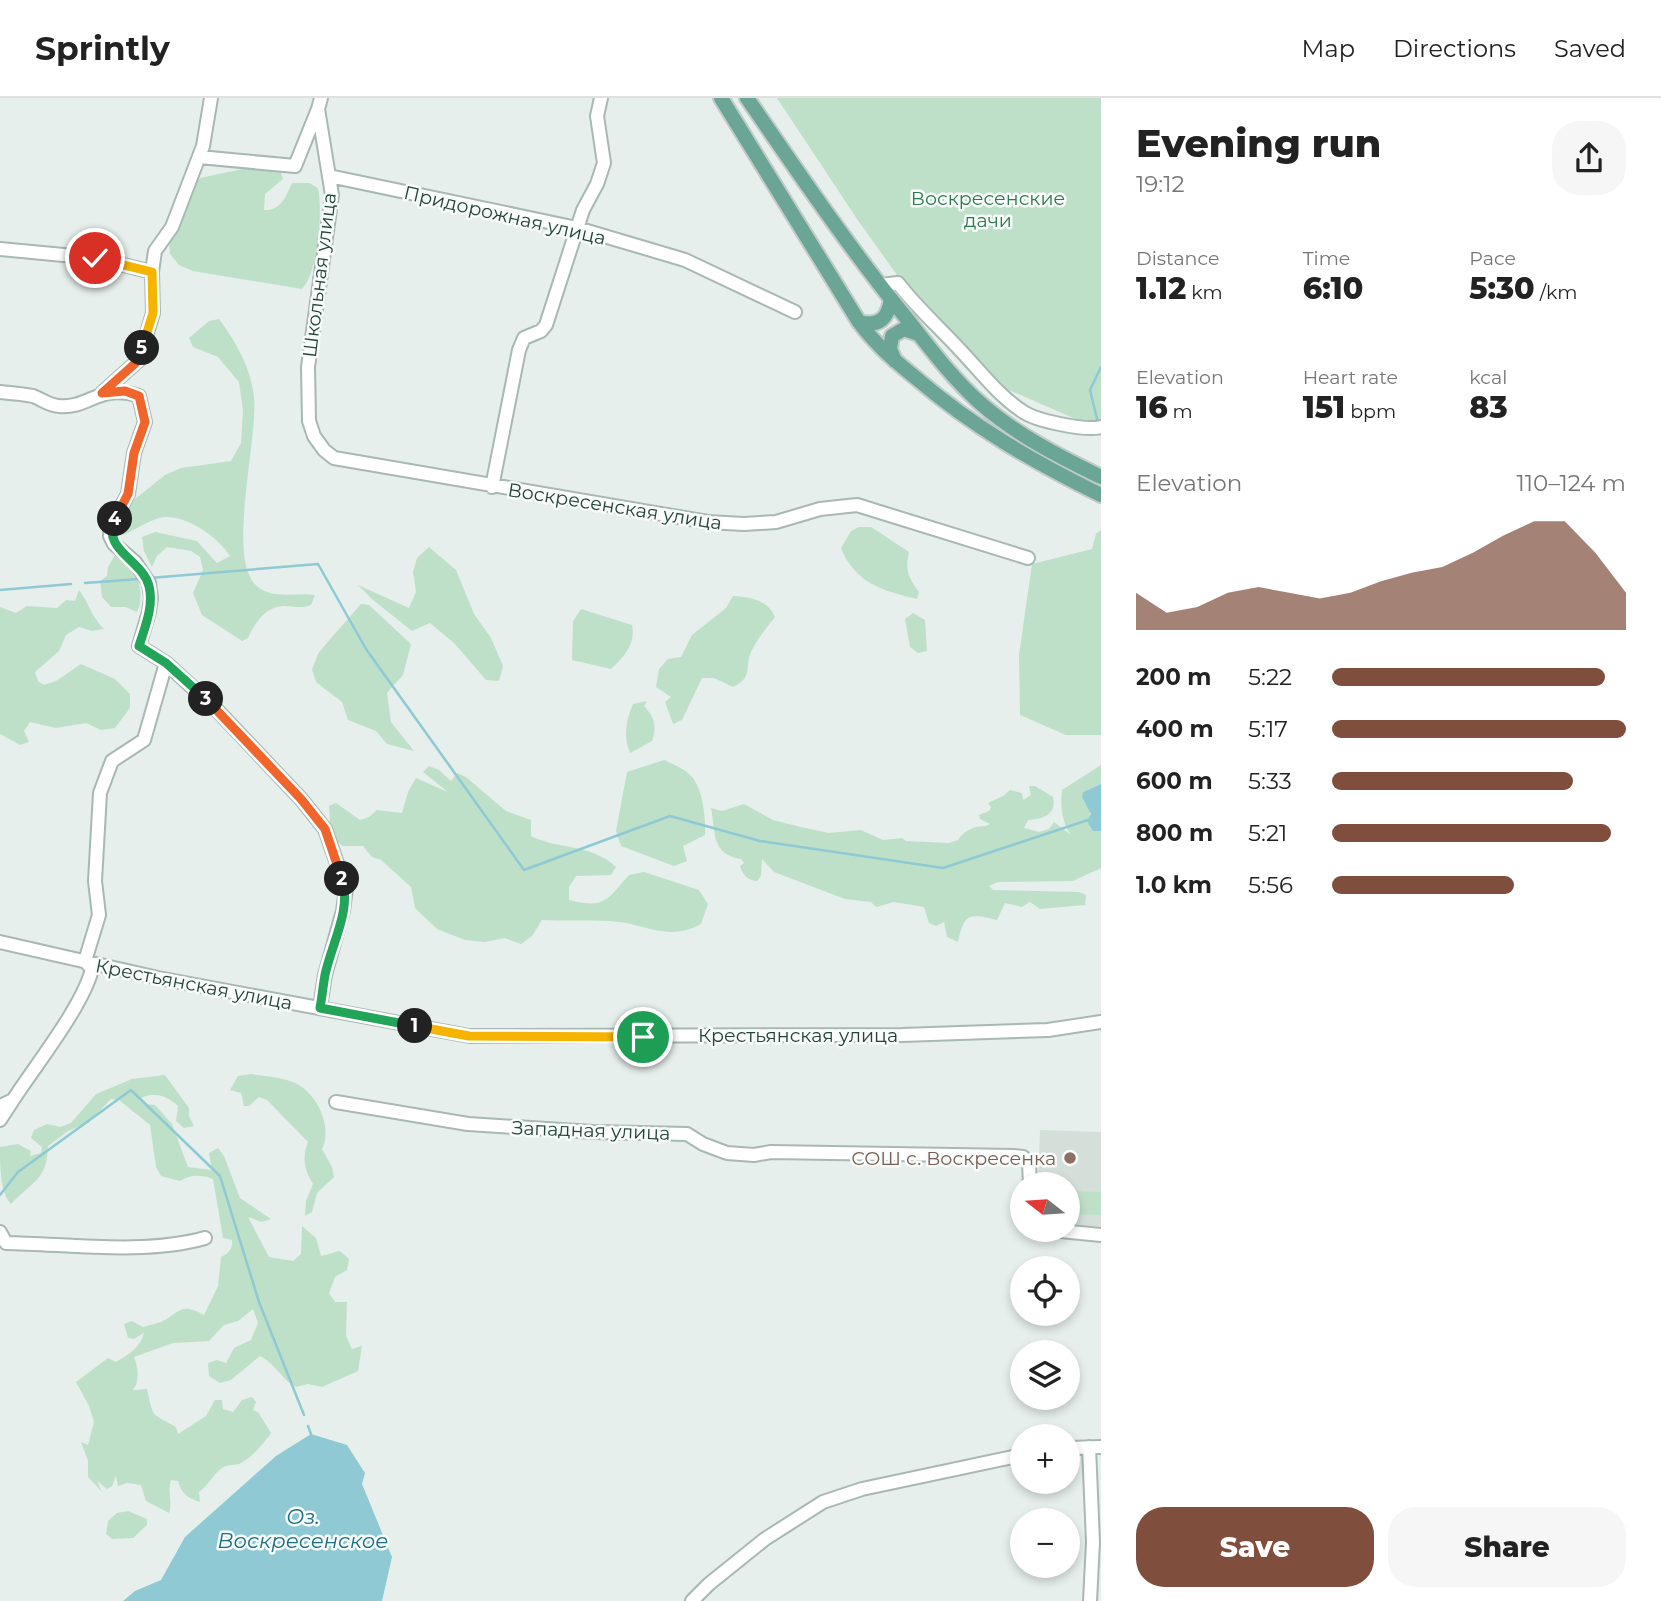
<!DOCTYPE html>
<meta charset="utf-8">
<style>
body{margin:0;font-family:Montserrat,sans-serif;background:#f6f6f6;color:#222;height:100vh;display:flex;flex-direction:column;font-size:26px;white-space:nowrap}
*{box-sizing:border-box;margin:0}
p{font-size:23px;color:#767676}
.icon{flex:none;width:38px;height:38px;fill:none;stroke:currentColor;stroke-width:2;stroke-linecap:round;stroke-linejoin:round}
.map{position:relative;flex:1;overflow:hidden}
.panel{display:flex;flex-direction:column;background:#fff;width:560px}
.panel>*{flex:none}
.needle{width:46px;rotate:287deg}
.buttons{position:absolute;left:1010px;top:1074px;display:grid;gap:14px}
.buttons a{display:grid;place-items:center;width:70px;height:70px;border-radius:50%;background:#fff;box-shadow:0 4px 10px #0003;font-size:35px}
.pin{position:absolute;display:grid;place-items:center;width:60px;height:60px;color:#fff;margin:-30px;border:4px solid #fff;border-radius:50%;box-shadow:0 2px 7px #0007}
.km{position:absolute;width:35px;height:35px;margin:-18px;border-radius:50%;background:#222;color:#fff;font-size:19px;line-height:35px;text-align:center}
.round{display:grid;place-items:center;flex:none;width:74px;height:74px;border-radius:28px;background:#f6f6f6}
.summary{display:flex;align-items:center;justify-content:space-between;height:119px;padding:0 35px}
h1{font-size:38px;font-weight:800;line-height:52px}
.metrics{display:grid;grid-template-columns:repeat(3,1fr);gap:10px;height:119px;padding:7px 35px}
.metrics div{display:grid;align-content:center}
.metrics b{font-size:30px;font-weight:800}
.metrics small{font-size:19px;font-weight:400}
.metrics p{font-size:19px}
.chart{height:196px;padding:14px 35px}
.chart p{display:flex;justify-content:space-between}
.chart svg{width:100%;height:126px;margin-top:7px;fill:#804e3d;opacity:.7}
.button{display:flex;gap:14px;margin-top:auto;padding:14px 35px}
.button a{flex:1;height:80px;border-radius:28px;background:#804e3d;color:#fff;font-size:28px;font-weight:800;line-height:80px;text-align:center}
.button a+a{background:#f6f6f6;color:#222}
ul{padding:0 35px;list-style:none;font-size:23px}
li{display:grid;grid-template-columns:112px 84px 1fr;align-items:center;height:52px}
li i{height:18px;border-radius:9px;background:#804e3d}
header{display:flex;align-items:center;gap:42px;box-sizing:border-box;height:98px;padding:0 35px;background:#fff;border-bottom:2px solid #e0e0e0}
header strong{font-size:33px}
nav{display:flex;gap:38px;margin-inline-start:auto;font-size:24px}
main{display:flex;flex:1;min-height:0}
.map>svg:first-child{display:block}
.built{fill:#d4dfda}
.green{fill:#bfe0c8}
.water{fill:#8ec9d4}
.lines{fill:none;stroke-linecap:round;stroke-linejoin:round}
.stream{stroke:#8ec9d4;stroke-width:2.5}
.minor-casing{stroke:#a8b8b2;stroke-width:16}
.major-casing{stroke:#c2cac8;stroke-width:18}
.minor{stroke:#fff;stroke-width:12}
.major{stroke:#6aa596;stroke-width:14}
.split-1-casing{stroke:#fff;stroke-width:14}
.split-2-casing{stroke:#fff;stroke-width:14}
.split-3-casing{stroke:#fff;stroke-width:14}
.split-4-casing{stroke:#fff;stroke-width:14}
.split-5-casing{stroke:#fff;stroke-width:14}
.split-6-casing{stroke:#fff;stroke-width:14}
.split-1{stroke:#f5b400;stroke-width:9}
.split-2{stroke:#22a559;stroke-width:9}
.split-3{stroke:#f0652b;stroke-width:9}
.split-4{stroke:#22a559;stroke-width:9}
.split-5{stroke:#f0652b;stroke-width:9}
.split-6{stroke:#f5b400;stroke-width:9}
.education-dot{fill:#8d6e63;stroke:#f7fbf9;stroke-width:2.5}
.labels{text-anchor:middle;stroke-width:5;stroke-linejoin:round;paint-order:stroke}
.park-label{font-size:19px;fill:#2d7a4b;stroke:#f7fbf9}
.street-label{font-size:19px;fill:#24423a;stroke:#f7fbf9}
.education-label{font-size:19px;fill:#785e54;stroke:#f7fbf9;text-anchor:end}
.water-label{font-size:21px;font-style:italic;fill:#1c6f80;stroke:#f7fbf9}
</style>
<header>
<strong>Sprintly</strong>
<nav><a>Map</a><a>Directions</a><a>Saved</a></nav>
</header>
<main>
<div class="map">
<svg width="1101" height="1503" viewBox="0 0 1101 1503">
<rect width="100%" height="100%" fill="#e6efeb"/>
<path class="built" d="M 1040,1032 L 1101,1034 L 1101,1129 L 1068,1127 L 1068,1087 L 1038,1087 Z"/>
<path class="green" d="M 777,0 L 1101,0 L 1101,332 L 993,285 L 937,233 L 857,121 Z
M 252,69 L 280,72 L 283,81 L 265,96 L 264,112 C 281,113 286,98 292,85 L 309,85 L 318,90 C 323,112 318,175 302,191 L 193,173 L 179,167 L 170,156 L 169,143 L 182,124 L 191,91 L 200,80 Z
M 219,221 C 236,244 251,270 254,299 C 258,341 228,455 254,485 C 269,503 295,494 315,497 L 311,507 C 300,511 294,508 283,508 C 265,509 255,525 248,540 L 242,543 L 202,517 L 193,495 L 203,472 L 200,459 L 191,453 L 167,449 L 157,458 L 152,469 L 144,453 L 142,439 L 155,434 L 197,443 L 217,465 L 230,458 C 218,439 183,414 159,420 C 148,423 135,432 123,437 L 116,430 L 129,406 L 165,377 L 181,370 L 231,363 L 241,345 L 243,312 L 239,284 L 218,259 L 193,249 L 189,240 L 209,223 Z
M 859,429 L 871,429 L 909,454 C 905,472 908,479 919,494 L 917,501 C 883,493 855,485 841,450 L 851,433 Z
M 1101,432 L 1101,637 L 1066,637 L 1020,617 L 1019,557 L 1032,466 L 1092,451 L 1096,436 Z
M 429,449 L 456,472 L 474,516 L 491,540 L 503,568 L 499,583 L 486,582 L 454,545 L 430,525 L 412,533 L 373,502 L 358,487 L 409,510 L 416,494 L 413,474 L 417,460 Z
M 115,457 C 119,459 126,462 129,466 C 140,478 144,501 137,514 L 125,509 L 111,509 L 102,499 L 100,483 L 107,478 L 108,469 Z
M 79,492 C 89,505 92,520 104,531 L 92,533 L 79,529 L 66,537 L 59,553 L 35,574 L 38,583 L 44,587 L 56,583 L 81,566 L 115,581 L 130,596 L 130,610 L 115,630 L 101,632 L 86,625 L 56,630 L 30,624 L 24,633 L 29,644 L 20,647 L 0,636 L 0,509 L 16,515 L 27,508 L 57,510 L 66,502 L 75,503 Z
M 733,498 C 750,499 768,502 775,519 C 767,529 758,540 752,552 C 743,569 755,578 733,589 L 714,580 L 702,580 L 682,622 L 673,626 L 665,604 L 671,599 L 656,589 L 659,571 L 668,561 L 681,559 L 692,537 L 726,510 Z
M 361,506 L 369,507 L 411,546 L 403,577 L 387,595 L 391,624 L 414,653 L 387,646 L 376,633 L 348,622 L 342,604 L 316,584 L 312,571 L 319,554 Z
M 581,511 L 632,527 C 636,546 624,559 611,571 L 572,562 L 573,523 Z
M 913,515 L 925,522 L 927,553 L 918,555 L 910,549 L 905,521 Z
M 647,603 L 644,608 C 655,620 657,628 652,643 L 630,655 C 623,638 626,622 633,606 Z
M 664,662 C 672,666 683,670 689,676 C 703,687 706,721 705,737 L 683,748 L 687,763 L 674,768 L 621,748 L 616,733 L 627,674 Z
M 1101,667 L 1101,686 L 1083,694 L 1082,699 L 1089,709 L 1093,733 L 1101,733 L 1101,770 L 1073,783 L 998,784 L 989,788 L 993,792 L 1079,794 L 1086,797 L 1085,807 L 1040,811 L 1030,804 L 1022,809 L 1005,805 L 997,822 C 969,815 964,815 958,844 L 947,839 L 944,824 L 936,828 L 929,825 L 924,809 L 894,804 L 876,809 L 871,804 L 845,801 L 774,774 L 762,761 L 761,778 L 757,783 C 747,782 743,777 740,768 L 744,765 L 741,761 C 711,756 716,736 711,710 L 722,713 L 744,706 L 773,722 L 801,729 L 829,735 L 861,732 L 883,742 L 902,740 L 906,743 L 949,745 L 958,742 C 964,732 975,728 986,728 L 990,726 L 980,721 L 979,717 L 989,713 L 991,709 L 988,705 L 1003,698 L 1010,692 L 1022,695 L 1023,702 L 1031,697 L 1029,688 L 1035,688 L 1053,699 C 1057,717 1043,721 1028,722 L 1024,730 L 1039,734 L 1049,731 L 1054,724 L 1071,737 C 1062,725 1060,707 1062,692 Z
M 429,668 L 439,672 L 451,683 L 457,675 L 466,679 L 506,713 L 531,722 L 531,738 C 559,752 590,745 616,769 L 611,777 L 576,778 L 569,789 L 569,802 C 605,811 607,802 629,777 L 644,774 L 699,792 L 708,806 L 701,826 C 666,845 644,824 609,823 C 587,822 564,823 542,822 L 532,838 L 521,846 L 505,840 L 485,844 L 465,842 L 437,831 L 415,810 L 411,789 L 381,762 L 372,759 L 363,748 L 343,748 L 331,739 L 329,708 L 336,705 L 360,722 L 369,719 L 377,712 L 402,715 L 408,694 L 416,680 L 448,694 L 423,674 Z
M 251,976 C 264,978 283,979 295,985 C 317,995 333,1029 322,1051 L 332,1069 L 334,1079 L 317,1095 L 312,1114 L 305,1118 L 306,1103 L 313,1086 C 304,1072 302,1059 308,1044 L 267,1002 L 259,999 L 249,1008 L 244,1008 L 241,995 L 230,992 L 238,978 Z
M 165,977 L 189,1010 L 189,1018 L 194,1028 L 184,1030 L 176,1023 L 178,1008 C 167,998 152,992 139,1002 L 144,1006 L 155,1007 L 172,1026 L 188,1069 L 212,1072 L 209,1055 L 218,1050 L 224,1058 L 240,1100 L 271,1121 L 262,1124 L 248,1119 L 269,1159 L 293,1163 L 301,1156 L 302,1128 L 316,1140 L 321,1158 L 340,1153 L 349,1161 L 347,1172 L 335,1179 L 329,1195 L 335,1204 L 347,1204 L 346,1238 L 352,1251 L 362,1248 L 358,1273 L 322,1289 L 308,1286 L 296,1289 C 281,1281 276,1266 260,1258 L 231,1282 L 220,1285 L 209,1278 L 208,1265 L 217,1262 L 226,1265 L 234,1250 L 251,1242 L 258,1225 L 253,1211 L 238,1223 L 224,1227 L 209,1243 L 173,1245 L 134,1259 C 138,1268 140,1284 133,1292 L 147,1291 C 154,1321 150,1314 176,1329 L 178,1336 L 206,1318 L 215,1302 L 222,1302 L 223,1311 L 233,1314 L 242,1302 L 252,1299 L 256,1304 L 253,1312 L 258,1314 L 271,1335 C 264,1345 251,1361 239,1366 C 232,1368 228,1366 222,1370 C 213,1376 209,1387 199,1394 L 200,1404 C 187,1400 182,1396 178,1383 L 171,1382 C 167,1394 173,1402 169,1415 L 146,1403 L 141,1387 L 127,1385 L 118,1388 L 116,1378 L 112,1388 L 107,1391 L 97,1383 L 102,1394 L 88,1379 L 88,1363 L 81,1344 L 88,1347 L 94,1324 L 89,1308 L 76,1284 L 108,1260 L 116,1264 C 128,1257 141,1249 144,1235 L 134,1241 L 128,1240 L 124,1226 L 132,1223 L 143,1229 C 149,1227 155,1226 161,1224 C 182,1214 179,1204 204,1217 L 218,1188 L 221,1159 C 229,1155 233,1151 232,1142 L 223,1140 L 213,1081 C 201,1077 191,1076 180,1083 L 161,1078 L 156,1069 L 150,1027 L 119,1002 L 111,1001 L 88,1025 L 68,1033 L 48,1048 C 47,1082 33,1083 11,1106 C 0,1094 0,1068 0,1049 L 18,1046 L 31,1053 L 30,1058 L 41,1055 L 42,1049 L 31,1040 L 34,1032 L 47,1026 L 60,1029 L 71,1025 L 96,996 L 132,981 Z
M 1068,1093 L 1101,1094 L 1101,1117 L 1068,1116 Z
M 128,1413 L 147,1421 L 147,1427 L 133,1440 L 112,1441 L 106,1436 L 108,1423 L 117,1415 Z"/>
<path class="water" d="M 1101,686 L 1101,733 L 1093,733 L 1087,723 L 1091,716 L 1082,699 L 1083,694 Z
M 311,1336 L 347,1347 L 365,1375 L 362,1386 L 392,1459 L 382,1503 L 123,1503 L 135,1493 L 161,1482 L 185,1439 L 276,1358 Z"/>
<g class="lines">
<path class="stream" d="M 1098,325 L 1090,292 L 1101,269
M 150,480 L 318,466 L 366,551 L 524,772 L 670,718 L 760,743 L 943,770 L 1088,722
M 85,485 L 140,481
M 0,492 L 71,486
M 0,1097 L 18,1074 L 131,992 L 220,1078 L 259,1204 L 304,1317
M 308,1328 L 311,1336"/>
<g class="minor-casing">
<path id="minor" d="M 321,0 L 318,11 L 332,97 L 308,269 L 309,323 L 314,338 L 324,352 L 334,360 L 708,424 L 744,426 L 776,424 L 820,411 L 857,407 L 1028,460
M 199,59 L 295,68 L 318,11
M 329,78 L 577,130 L 685,162 L 795,214
M 0,151 L 95,160 L 152,174
M 880,187 L 898,185 C 917,210 940,230 961,253 C 981,274 998,297 1022,313 C 1036,323 1085,333 1101,329
M 0,294 C 11,295 23,296 33,298 C 41,301 50,308 59,308 C 89,311 99,285 139,298 L 145,324 L 134,355 L 128,396 L 111,428 L 110,438 L 114,446 L 135,464 L 149,485 L 151,500 L 149,514 L 139,548 L 166,565 L 215,610 L 301,701 L 325,731 L 346,791 L 343,813 L 325,877 L 320,910
M 102,295 L 139,262 L 153,215 L 152,174 L 155,153 L 172,129 L 203,48 L 211,0
M 492,389 L 519,252 L 524,240 L 541,233 L 546,227 L 583,112 L 597,86 L 604,65 L 597,18 L 601,0
M 0,844 L 158,880 L 469,938 L 902,937 L 1048,932 L 1101,924
M 336,1004 L 468,1026 L 593,1034 L 687,1036 L 703,1046 L 727,1055 L 754,1057 L 771,1054 L 1014,1058 L 1023,1059 L 1029,1065 L 1030,1087
M 0,1008 L 13,1002 C 35,968 83,908 92,871 L 85,863 L 99,817 L 95,783 L 100,695 L 112,663 L 144,642 L 166,565
M 0,1022 L 13,1002
M 1050,1132 L 1101,1137
M 0,1134 L 6,1145 C 69,1146 145,1157 205,1140
M 1089,1349 L 1093,1444 L 1090,1503
M 1068,1350 L 1101,1349
M 692,1503 L 709,1486 L 765,1441 L 823,1404 L 862,1391 L 1022,1357"/>
</g>
<g class="major-casing">
<path id="major" d="M 721,0 L 859,224 C 875,246 895,263 916,280 C 973,329 1034,364 1101,397
M 747,0 C 796,71 845,144 899,211 C 925,243 948,276 979,304 C 1015,336 1058,358 1101,379
M 859,224 C 879,229 888,221 891,201
M 895,263 L 890,251 L 892,238 L 904,231 L 918,236"/>
</g>
<use href="#minor" class="minor"/>
<use href="#major" class="major"/>
</g>
<g class="lines">
<g class="split-1-casing">
<path id="split-1" d="M 415,928 L 469,938 L 643,939"/>
</g>
<g class="split-2-casing">
<path id="split-2" d="M 342,781 C 352,812 331,847 325,877 C 323,888 322,899 320,910 L 415,928"/>
</g>
<g class="split-3-casing">
<path id="split-3" d="M 206,601 L 301,701 L 325,731 L 342,781"/>
</g>
<g class="split-4-casing">
<path id="split-4" d="M 115,421 C 101,452 142,461 149,488 C 154,508 145,529 139,548 L 166,565 L 206,601"/>
</g>
<g class="split-5-casing">
<path id="split-5" d="M 115,421 L 128,396 L 134,355 L 145,324 L 139,298 L 125,293 L 102,295 L 139,262 L 142,250"/>
</g>
<g class="split-6-casing">
<path id="split-6" d="M 95,160 L 152,174 L 153,215 L 142,250"/>
</g>
<use href="#split-1" class="split-1"/>
<use href="#split-2" class="split-2"/>
<use href="#split-3" class="split-3"/>
<use href="#split-4" class="split-4"/>
<use href="#split-5" class="split-5"/>
<use href="#split-6" class="split-6"/>
</g>
<circle class="education-dot" cx="1070" cy="1060" r="7"/>
<g class="labels">
<g class="park-label">
<text x="988" y="107">Воскресенские<tspan x="988" dy="22">дачи</tspan></text>
</g>
<g class="street-label">
<text transform="translate(505 117) rotate(13)" y="7">Придорожная улица</text>
<text transform="translate(319 177) rotate(-83)" y="7">Школьная улица</text>
<text transform="translate(615 408) rotate(9)" y="7">Воскресенская улица</text>
<text transform="translate(194 886) rotate(11)" y="7">Крестьянская улица</text>
<text x="798" y="944">Крестьянская улица</text>
<text transform="translate(591 1032) rotate(2)" y="7">Западная улица</text>
</g>
<g class="education-label">
<text x="1056" y="1067">СОШ с. Воскресенка</text>
</g>
<g class="water-label">
<text x="303" y="1426">Оз.<tspan x="303" dy="24">Воскресенское</tspan></text>
</g>
</g>
</svg>
<div class="buttons">
<a><svg class="needle" viewBox="-14 -14 28 28"><path d="M0-13l5 13h-10z" fill="#e53935"/><path d="M0 13l5-13h-10z" fill="#767676"/></svg></a>
<a><svg class="icon" aria-label="locate" viewBox="0 0 24 24"><circle cx="12" cy="12" r="6"/><path d="M12 2v4M12 18v4M2 12h4M18 12h4"/></svg></a>
<a><svg class="icon" aria-label="layers" viewBox="0 0 24 24"><path d="M12 4l9 5-9 5-9-5zM3 14l9 5 9-5"/></svg></a>
<a>+</a>
<a>−</a>
</div>
<div class="pin" style="left:643px;top:939px;background:#1e9e55"><svg class="icon" aria-label="arrive" viewBox="0 0 24 24"><path d="M6 21V4h12l-3 4 3 4H6"/></svg></div>
<div class="pin" style="left:95px;top:160px;background:#d93025"><svg class="icon" aria-label="check" viewBox="0 0 24 24"><path d="M5 12l5 5 9-10"/></svg></div>
<b class="km" style="left:415px;top:928px">1</b>
<b class="km" style="left:342px;top:781px">2</b>
<b class="km" style="left:206px;top:601px">3</b>
<b class="km" style="left:115px;top:421px">4</b>
<b class="km" style="left:142px;top:250px">5</b>
</div>
<section class="panel">
<div class="summary"><div><h1>Evening run</h1><p>19:12</p></div><a class="round"><svg class="icon" aria-label="share" viewBox="0 0 24 24"><path d="M12 15V3M7 8l5-5 5 5M5 13v7h14v-7"/></svg></a></div>
<div class="metrics">
<div><p>Distance</p><b>1.12<small> km</small></b></div>
<div><p>Time</p><b>6:10</b></div>
<div><p>Pace</p><b>5:30<small> /km</small></b></div>
</div>
<div class="metrics">
<div><p>Elevation</p><b>16<small> m</small></b></div>
<div><p>Heart rate</p><b>151<small> bpm</small></b></div>
<div><p>kcal</p><b>83</b></div>
</div>
<div class="chart"><p><span>Elevation</span>110–124 m</p>
<svg viewBox="0 0 160 44" preserveAspectRatio="none"><path d="M0 44V31L10 38L20 36L30 31L40 29L50 31L60 33L70 31L80 27L90 24L100 22L110 17L120 11L130 6L140 6L150 17L160 31V44z"/></svg>
</div>
<ul>
<li><b>200 m</b>5:22<i style="width:93%"></i></li>
<li><b>400 m</b>5:17<i style="width:100%"></i></li>
<li><b>600 m</b>5:33<i style="width:82%"></i></li>
<li><b>800 m</b>5:21<i style="width:95%"></i></li>
<li><b>1.0 km</b>5:56<i style="width:62%"></i></li>
</ul>
<div class="button"><a>Save</a><a>Share</a></div>
</section>
</main>
